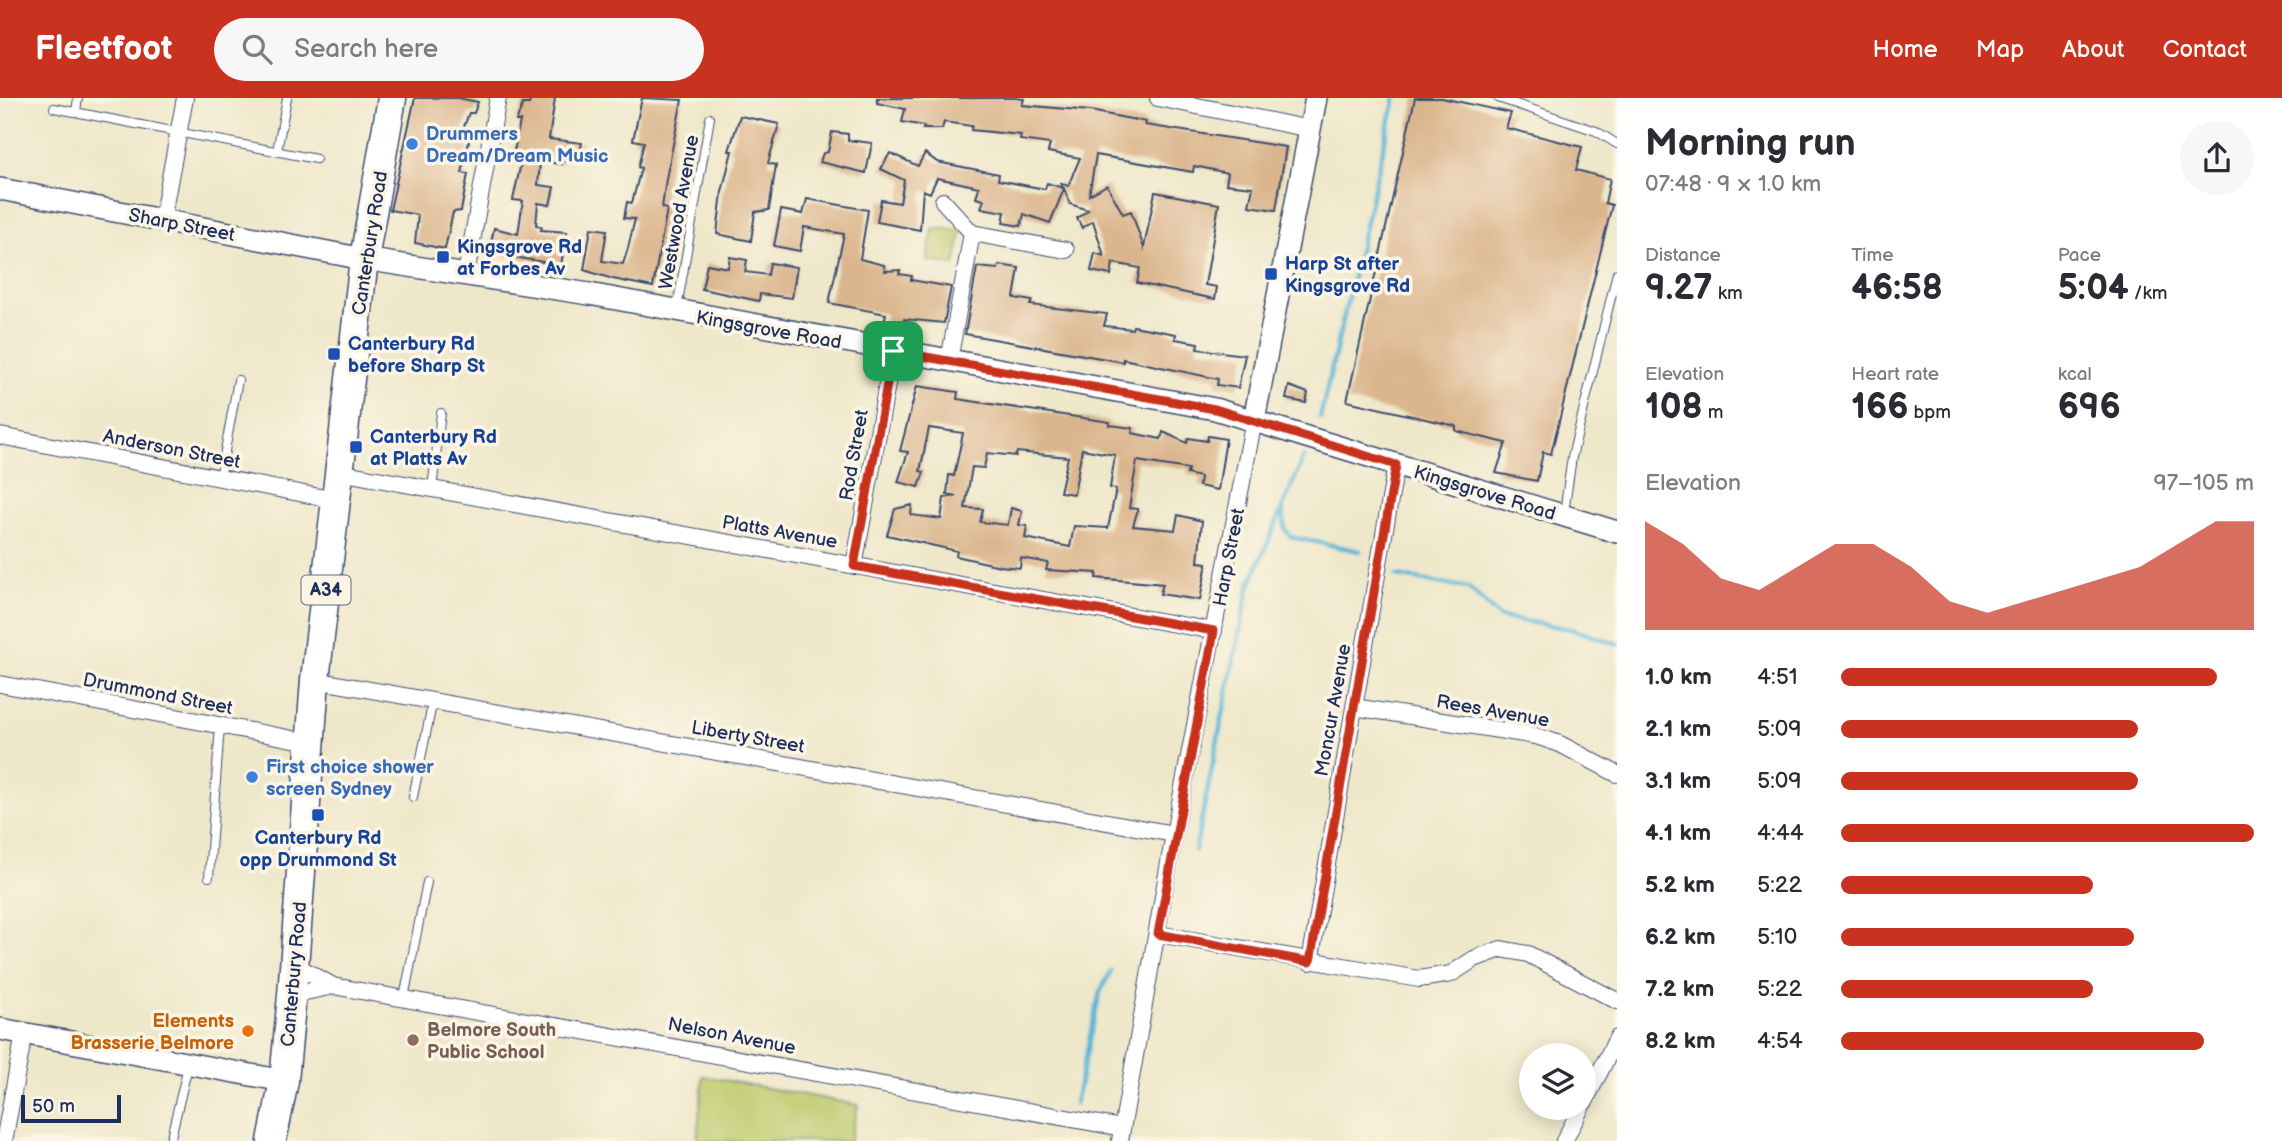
<!DOCTYPE html>
<meta charset="utf-8">
<style>
body{margin:0;font-family:"Balsamiq Sans",sans-serif;background:#f7f7f7;color:#2b2b33;height:100vh;display:flex;flex-direction:column;font-size:26px;white-space:nowrap}
*{box-sizing:border-box;margin:0}
p{font-size:23px;color:#7c7c81}
.icon{flex:none;width:38px;height:38px;fill:none;stroke:currentColor;stroke-width:2;stroke-linecap:round;stroke-linejoin:round}
.map{position:relative;flex:1;overflow:hidden}
.drawer{display:flex;flex-direction:column;background:#fff;width:665px}
.drawer>*{flex:none}
.fabs{position:absolute;left:1519px;top:945px;display:grid;gap:14px}
.fabs a{display:grid;place-items:center;width:77px;height:77px;border-radius:50%;background:#fff;box-shadow:0 4px 18px #0003;font-size:35px}
.scale{position:absolute;left:21px;bottom:18px;width:100px;box-sizing:border-box;padding-left:7px;border:4px solid #1b2f5e;border-top:0;font-size:19px;line-height:24px;white-space:nowrap;color:#1b2f5e;-webkit-text-stroke:5px #fcf5e5;paint-order:stroke}
.pin{position:absolute;display:grid;place-items:center;width:60px;height:60px;color:#fff;margin:-30px;border-radius:14px;box-shadow:0 4px 10px #0006}
.round{display:grid;place-items:center;flex:none;width:74px;height:74px;border-radius:37px;background:#f7f7f7}
.summary{display:flex;align-items:center;justify-content:space-between;height:119px;padding:0 28px}
h1{font-size:38px;font-weight:800;line-height:52px}
.figures{display:grid;grid-template-columns:repeat(3,1fr);gap:10px;height:119px;padding:7px 28px}
.figures div{display:grid;align-content:center}
.figures b{font-size:35px;font-weight:800}
.figures small{font-size:19px;font-weight:400}
.figures p{font-size:19px}
.chart{height:196px;padding:14px 28px}
.chart p{display:flex;justify-content:space-between}
.chart svg{width:100%;height:126px;margin-top:7px;fill:#c8321e;opacity:.7}
ul{padding:0 28px;list-style:none;font-size:23px}
li{display:grid;grid-template-columns:112px 84px 1fr;align-items:center;height:52px}
li i{height:18px;border-radius:9px;background:#c8321e}
header{display:flex;align-items:center;gap:42px;box-sizing:border-box;height:98px;padding:0 35px;background:#c8321e;color:#fff}
header strong{font-size:33px}
nav{display:flex;gap:38px;margin-inline-start:auto;font-size:24px}
.search{width:490px;height:63px;background:#f7f7f7;display:flex;align-items:center;gap:18px;box-sizing:border-box;padding:0 24px;border-radius:38px;color:#7c7c81;font-size:26px}
main{display:flex;flex:1;min-height:0}
.map>svg:first-child{display:block}
.green{fill:#bdc96b;stroke:#6c7c64;stroke-width:2}
.lines{fill:none;stroke-linecap:round;stroke-linejoin:round}
.stream{stroke:#59b6d7;stroke-width:4.5}
.building{fill:#dbb58d;fill-rule:evenodd}
.lane-casing{stroke:#3b4b6e;stroke-width:10}
.street-casing{stroke:#3b4b6e;stroke-width:18}
.secondary-casing{stroke:#3b4b6e;stroke-width:24}
.highway-casing{stroke:#3b4b6e;stroke-width:31}
.lane{stroke:#fff;stroke-width:8}
.street{stroke:#fff;stroke-width:16}
.secondary{stroke:#fff;stroke-width:21}
.highway{stroke:#fff;stroke-width:28}
.route-casing{stroke:#fff;stroke-width:14}
.route{stroke:#c8321e;stroke-width:9}
.shop-dot{fill:#3f7fe0;stroke:#fcf5e5;stroke-width:2.5}
.transit-dot{fill:#1a4fb4;stroke:#fcf5e5;stroke-width:2.5}
.food-dot{fill:#e8710a;stroke:#fcf5e5;stroke-width:2.5}
.education-dot{fill:#8d6e63;stroke:#fcf5e5;stroke-width:2.5}
.labels{text-anchor:middle;stroke-width:7;stroke-linejoin:round;paint-order:stroke}
.shield{fill:#fcf5e5;stroke:#5e6a86;stroke-width:2}
.shield-label{font-size:18px;font-weight:bold;fill:#1b2f5e}
.shop-label{font-size:19px;font-weight:bold;fill:#366cbe;stroke:#fcf5e5;text-anchor:start}
.street-label{font-size:19px;fill:#1b2f5e;stroke:#fcf5e5}
.transit-label{font-size:19px;font-weight:bold;fill:#164399;stroke:#fcf5e5;text-anchor:start}
.food-label{font-size:19px;font-weight:bold;fill:#c56008;stroke:#fcf5e5;text-anchor:end}
.education-label{font-size:19px;font-weight:bold;fill:#785e54;stroke:#fcf5e5;text-anchor:start}
</style>
<header>
<strong>Fleetfoot</strong>
<div class="search"><svg class="icon" aria-label="search" viewBox="0 0 24 24"><circle cx="10" cy="10" r="6"/><path d="M15 15l6 6"/></svg>Search here</div>
<nav><a>Home</a><a>Map</a><a>About</a><a>Contact</a></nav>
</header>
<main>
<div class="map">
<svg width="1617" height="1043" viewBox="0 0 1617 1043">
<rect width="100%" height="100%" fill="#fcf5e5"/>
<filter id="ink" filterUnits="userSpaceOnUse"><feTurbulence type="fractalNoise" baseFrequency=".0143" numOctaves="2"/><feDisplacementMap in="SourceGraphic" scale="14" xChannelSelector="R" yChannelSelector="G"/><feConvolveMatrix kernelMatrix="1 2 1 2 8 2 1 2 1" color-interpolation-filters="sRGB"/></filter>
<filter id="wash" filterUnits="userSpaceOnUse"><feTurbulence type="fractalNoise" baseFrequency=".00686" numOctaves="4" result="noise"/><feDisplacementMap in="SourceGraphic" scale="28" xChannelSelector="R" yChannelSelector="G"/><feGaussianBlur stdDeviation="1.57" result="paint"/><feColorMatrix in="noise" values="0 0 0 0 0 0 0 0 0 0 0 0 0 0 0 0 0 1.4 0 .05"/><feComposite in="paint" operator="in"/></filter>
<g filter="url(#wash)">
<rect width="100%" height="100%" fill="#eee7c9"/>
<path class="green" d="M 933,130 L 962,132 L 955,167 L 927,163 Z
M 703,978 L 858,1007 L 850,1043 L 697,1043 Z"/>
<g class="lines">
<path class="stream" d="M 1320,320 L 1395,0
M 1283,412 L 1285,431 L 1291,439 L 1360,453
M 1397,478 L 1469,490 L 1499,519 L 1571,531 L 1617,546
M 1195,753 L 1249,489 L 1304,359
M 1075,1005 L 1100,894 L 1111,873"/>
</g>
<g id="blocks">
<path class="building" d="M 415,0 L 458,0 L 478,4 L 474,15 L 469,15 L 461,37 L 470,39 L 462,75 L 468,76 L 461,113 L 453,114 L 445,151 L 415,145 L 418,117 L 390,112 Z
M 531,0 L 555,0 L 549,41 L 582,45 L 578,61 L 570,57 L 569,63 L 562,62 L 562,66 L 540,63 L 538,87 L 554,89 L 550,107 L 538,105 L 536,127 L 542,129 L 541,132 L 567,134 L 561,167 L 489,155 L 494,130 L 518,136 L 523,103 L 513,102 L 522,60 L 513,59 L 520,23 L 516,23 L 523,6 L 529,6 Z
M 642,0 L 682,2 L 666,81 L 662,110 L 667,111 L 653,189 L 613,181 L 584,172 L 591,130 L 607,132 L 602,163 L 623,166 L 628,150 L 635,121 L 624,120 L 627,104 L 632,105 L 641,70 L 638,69 L 644,44 L 633,42 Z
M 877,0 L 1016,0 L 1024,1 L 1022,7 L 1090,13 L 1146,24 L 1145,27 L 1286,49 L 1276,112 L 1249,108 L 1253,89 L 1226,86 L 1228,75 L 1194,68 L 1193,74 L 1096,57 L 1089,97 L 1107,87 L 1123,116 L 1131,113 L 1144,150 L 1155,94 L 1219,106 L 1205,187 L 1217,189 L 1215,201 L 1137,185 L 1140,170 L 1113,165 L 1111,177 L 1091,173 L 1095,155 L 1104,158 L 1093,123 L 1082,130 L 1077,120 L 1088,112 L 1070,106 L 1064,91 L 1050,125 L 1024,116 L 1021,128 L 1003,125 L 1005,114 L 981,110 L 984,102 L 976,100 L 979,89 L 937,80 L 930,95 L 923,92 L 920,132 L 877,124 L 881,102 L 900,105 L 904,82 L 881,71 L 890,55 L 918,68 L 925,55 L 937,64 L 999,76 L 998,82 L 1045,91 L 1047,85 L 1063,90 L 1061,85 L 1068,88 L 1080,60 L 1048,54 L 1050,46 L 1020,42 L 1021,37 L 971,32 L 972,28 L 944,24 L 942,31 L 923,31 L 924,28 L 902,24 L 905,11 L 877,5 Z
M 1415,0 L 1442,0 L 1511,15 L 1506,30 L 1582,49 L 1576,72 L 1610,81 L 1605,105 L 1612,107 L 1551,356 L 1543,354 L 1537,383 L 1496,375 L 1506,345 L 1456,333 L 1456,328 L 1347,303 Z
M 740,18 L 779,26 L 768,65 L 776,67 L 769,112 L 755,114 L 751,143 L 717,136 L 722,94 L 732,53 L 729,53 Z
M 832,34 L 848,36 L 848,42 L 872,45 L 866,75 L 820,64 L 823,55 L 828,54 Z
M 807,101 L 868,112 L 860,161 L 884,167 L 885,173 L 900,172 L 899,176 L 912,178 L 911,182 L 951,189 L 944,225 L 904,221 L 902,227 L 884,224 L 886,216 L 829,205 L 844,136 L 804,129 L 800,153 L 774,148 L 781,112 L 803,116 Z
M 730,159 L 747,162 L 745,174 L 768,177 L 770,165 L 797,169 L 792,200 L 760,196 L 759,203 L 702,191 L 707,166 L 728,170 Z
M 999,167 L 1019,170 L 1014,200 L 1032,203 L 1030,207 L 1107,216 L 1104,228 L 1132,231 L 1133,228 L 1176,236 L 1175,241 L 1198,245 L 1197,251 L 1245,257 L 1238,290 L 1217,287 L 1218,281 L 1123,261 L 1123,264 L 965,236 L 977,169 L 998,171 Z
M 917,288 L 958,294 L 957,301 L 1110,324 L 1109,327 L 1133,330 L 1132,335 L 1161,341 L 1163,334 L 1187,345 L 1188,340 L 1207,343 L 1208,338 L 1226,341 L 1218,392 L 1199,388 L 1200,379 L 1187,376 L 1188,371 L 1137,363 L 1129,410 L 1138,411 L 1133,428 L 1175,432 L 1178,417 L 1202,423 L 1198,464 L 1207,465 L 1200,502 L 1160,496 L 1163,486 L 1096,480 L 1097,475 L 1046,472 L 1048,465 L 1021,460 L 1020,470 L 1000,468 L 956,458 L 957,453 L 887,437 L 895,411 L 912,407 L 911,417 L 941,421 L 944,400 L 956,398 L 947,396 L 949,377 L 954,378 L 963,335 L 929,330 L 920,373 L 924,374 L 919,389 L 898,384 L 908,354 L 900,353 ZM 1082,351 L 1115,357 L 1110,390 L 1116,391 L 1108,430 L 1074,428 L 1070,449 L 1025,440 L 1027,428 L 1019,427 L 1022,413 L 1011,410 L 1008,427 L 980,424 L 983,411 L 965,410 L 972,369 L 984,370 L 987,355 L 1016,358 L 1017,354 L 1068,359 L 1060,394 L 1074,396 Z
M 1289,288 L 1308,295 L 1306,305 L 1286,301 Z"/>
</g>
</g>
<g filter="url(#ink)">
<use href="#blocks" fill-opacity="0" stroke="#3b4b6e" stroke-width="2"/>
<g class="lines">
<g class="lane-casing">
<path id="lane" d="M 1498,0 L 1596,33 L 1617,46
M 54,10 L 316,61
M 76,13 L 78,0
M 277,53 L 287,0
M 677,210 L 710,20
M 220,380 L 238,282
M 432,391 L 441,315
M 1564,415 L 1572,359 L 1617,175
M 413,699 L 433,602
M 209,779 L 220,628
M 404,900 L 427,784
M 170,1043 L 188,968"/>
</g>
<g class="street-casing">
<path id="street" d="M 1158,0 L 1310,31
M 943,103 L 972,135 L 949,263
M 162,122 L 185,0
M 972,135 L 1066,152
M 466,176 L 498,0
M 0,338 L 336,402
M 339,374 L 1214,533
M 854,468 L 893,253
M 315,582 L 1174,736
M 0,586 L 309,644
M 1354,609 L 1536,638 L 1560,646 L 1617,676
M 1158,836 L 1419,881 L 1451,876 L 1474,861 L 1501,851 L 1528,856 L 1617,903
M 1310,864 L 1396,367
M 295,867 L 333,888
M 292,897 L 333,888 L 1122,1030
M 1584,1005 L 1617,940
M 4,1043 L 24,936
M 1120,1043 L 1174,736 L 1254,322
M 1564,1043 L 1581,1010"/>
</g>
<g class="secondary-casing">
<path id="secondary" d="M 0,91 L 364,161 L 589,196 L 1215,311 L 1617,434
M 1254,322 L 1316,0
M 0,931 L 284,983"/>
</g>
<g class="highway-casing">
<path id="highway" d="M 272,1043 L 284,983 L 292,897 L 315,582 L 364,161 L 392,0"/>
</g>
<use href="#lane" class="lane"/>
<use href="#street" class="street"/>
<use href="#secondary" class="secondary"/>
<use href="#highway" class="highway"/>
</g>
</g>
<g class="lines" filter="url(#ink)">
<g class="route-casing">
<path id="route" d="M 893,253 L 1215,311 L 1396,367 L 1310,864 L 1158,836 L 1214,533 L 854,468 Z"/>
</g>
<use href="#route" class="route"/>
</g>
<g class="shop-dot">
<circle cx="412" cy="46" r="7"/>
<circle cx="252" cy="679" r="7"/>
</g>
<g class="transit-dot">
<rect x="436" y="152" width="14" height="14" rx="3.5"/>
<rect x="1264" y="169" width="14" height="14" rx="3.5"/>
<rect x="327" y="249" width="14" height="14" rx="3.5"/>
<rect x="349" y="342" width="14" height="14" rx="3.5"/>
<rect x="311" y="710" width="14" height="14" rx="3.5"/>
</g>
<circle class="food-dot" cx="248" cy="933" r="7"/>
<circle class="education-dot" cx="413" cy="942" r="7"/>
<g class="labels">
<rect class="shield" x="301.5" y="477.5" width="49" height="29" rx="5"/>
<g class="shield-label">
<text x="326" y="498">A34</text>
</g>
<g class="shop-label">
<text x="426" y="42">Drummers<tspan x="426" dy="22">Dream/Dream Music</tspan></text>
<text x="266" y="675">First choice shower<tspan x="266" dy="22">screen Sydney</tspan></text>
</g>
<g class="street-label">
<text transform="translate(678 114) rotate(-80)" y="7">Westwood Avenue</text>
<text transform="translate(182 126) rotate(11)" y="7">Sharp Street</text>
<text transform="translate(369 145) rotate(-81)" y="7">Canterbury Road</text>
<text transform="translate(769 231) rotate(10)" y="7">Kingsgrove Road</text>
<text transform="translate(172 350) rotate(11)" y="7">Anderson Street</text>
<text transform="translate(853 357) rotate(-80)" y="7">Rod Street</text>
<text transform="translate(1485 394) rotate(17)" y="7">Kingsgrove Road</text>
<text transform="translate(780 433) rotate(10)" y="7">Platts Avenue</text>
<text transform="translate(1228 459) rotate(-79)" y="7">Harp Street</text>
<text transform="translate(158 595) rotate(11)" y="7">Drummond Street</text>
<text transform="translate(1332 612) rotate(-80)" y="7">Moncur Avenue</text>
<text transform="translate(1493 612) rotate(10)" y="7">Rees Avenue</text>
<text transform="translate(748 638) rotate(10)" y="7">Liberty Street</text>
<text transform="translate(293 876) rotate(-85)" y="7">Canterbury Road</text>
<text transform="translate(732 937) rotate(11)" y="7">Nelson Avenue</text>
</g>
<g class="transit-label">
<text x="457" y="155">Kingsgrove Rd<tspan x="457" dy="22">at Forbes Av</tspan></text>
<text x="1285" y="172">Harp St after<tspan x="1285" dy="22">Kingsgrove Rd</tspan></text>
<text x="348" y="252">Canterbury Rd<tspan x="348" dy="22">before Sharp St</tspan></text>
<text x="370" y="345">Canterbury Rd<tspan x="370" dy="22">at Platts Av</tspan></text>
<text x="318" y="746" text-anchor="middle">Canterbury Rd<tspan x="318" dy="22">opp Drummond St</tspan></text>
</g>
<g class="food-label">
<text x="234" y="929">Elements<tspan x="234" dy="22">Brasserie Belmore</tspan></text>
</g>
<g class="education-label">
<text x="427" y="938">Belmore South<tspan x="427" dy="22">Public School</tspan></text>
</g>
</g>
</svg>
<div class="fabs">
<a><svg class="icon" aria-label="layers" viewBox="0 0 24 24"><path d="M12 4l9 5-9 5-9-5zM3 14l9 5 9-5"/></svg></a>
</div>
<div class="scale">50 m</div>
<div class="pin" style="left:893px;top:253px;background:#1e9e55"><svg class="icon" aria-label="arrive" viewBox="0 0 24 24"><path d="M6 21V4h12l-3 4 3 4H6"/></svg></div>
</div>
<section class="drawer">
<div class="summary"><div><h1>Morning run</h1><p>07:48 · 9 × 1.0 km</p></div><a class="round"><svg class="icon" aria-label="share" viewBox="0 0 24 24"><path d="M12 15V3M7 8l5-5 5 5M5 13v7h14v-7"/></svg></a></div>
<div class="figures">
<div><p>Distance</p><b>9.27<small> km</small></b></div>
<div><p>Time</p><b>46:58</b></div>
<div><p>Pace</p><b>5:04<small> /km</small></b></div>
</div>
<div class="figures">
<div><p>Elevation</p><b>108<small> m</small></b></div>
<div><p>Heart rate</p><b>166<small> bpm</small></b></div>
<div><p>kcal</p><b>696</b></div>
</div>
<div class="chart"><p><span>Elevation</span>97–105 m</p>
<svg viewBox="0 0 160 44" preserveAspectRatio="none"><path d="M0 44V6L10 14L20 26L30 30L40 22L50 14L60 14L70 22L80 34L90 38L100 34L110 30L120 26L130 22L140 14L150 6L160 6V44z"/></svg>
</div>
<ul>
<li><b>1.0 km</b>4:51<i style="width:91%"></i></li>
<li><b>2.1 km</b>5:09<i style="width:72%"></i></li>
<li><b>3.1 km</b>5:09<i style="width:72%"></i></li>
<li><b>4.1 km</b>4:44<i style="width:100%"></i></li>
<li><b>5.2 km</b>5:22<i style="width:61%"></i></li>
<li><b>6.2 km</b>5:10<i style="width:71%"></i></li>
<li><b>7.2 km</b>5:22<i style="width:61%"></i></li>
<li><b>8.2 km</b>4:54<i style="width:88%"></i></li>
</ul>
</section>
</main>
